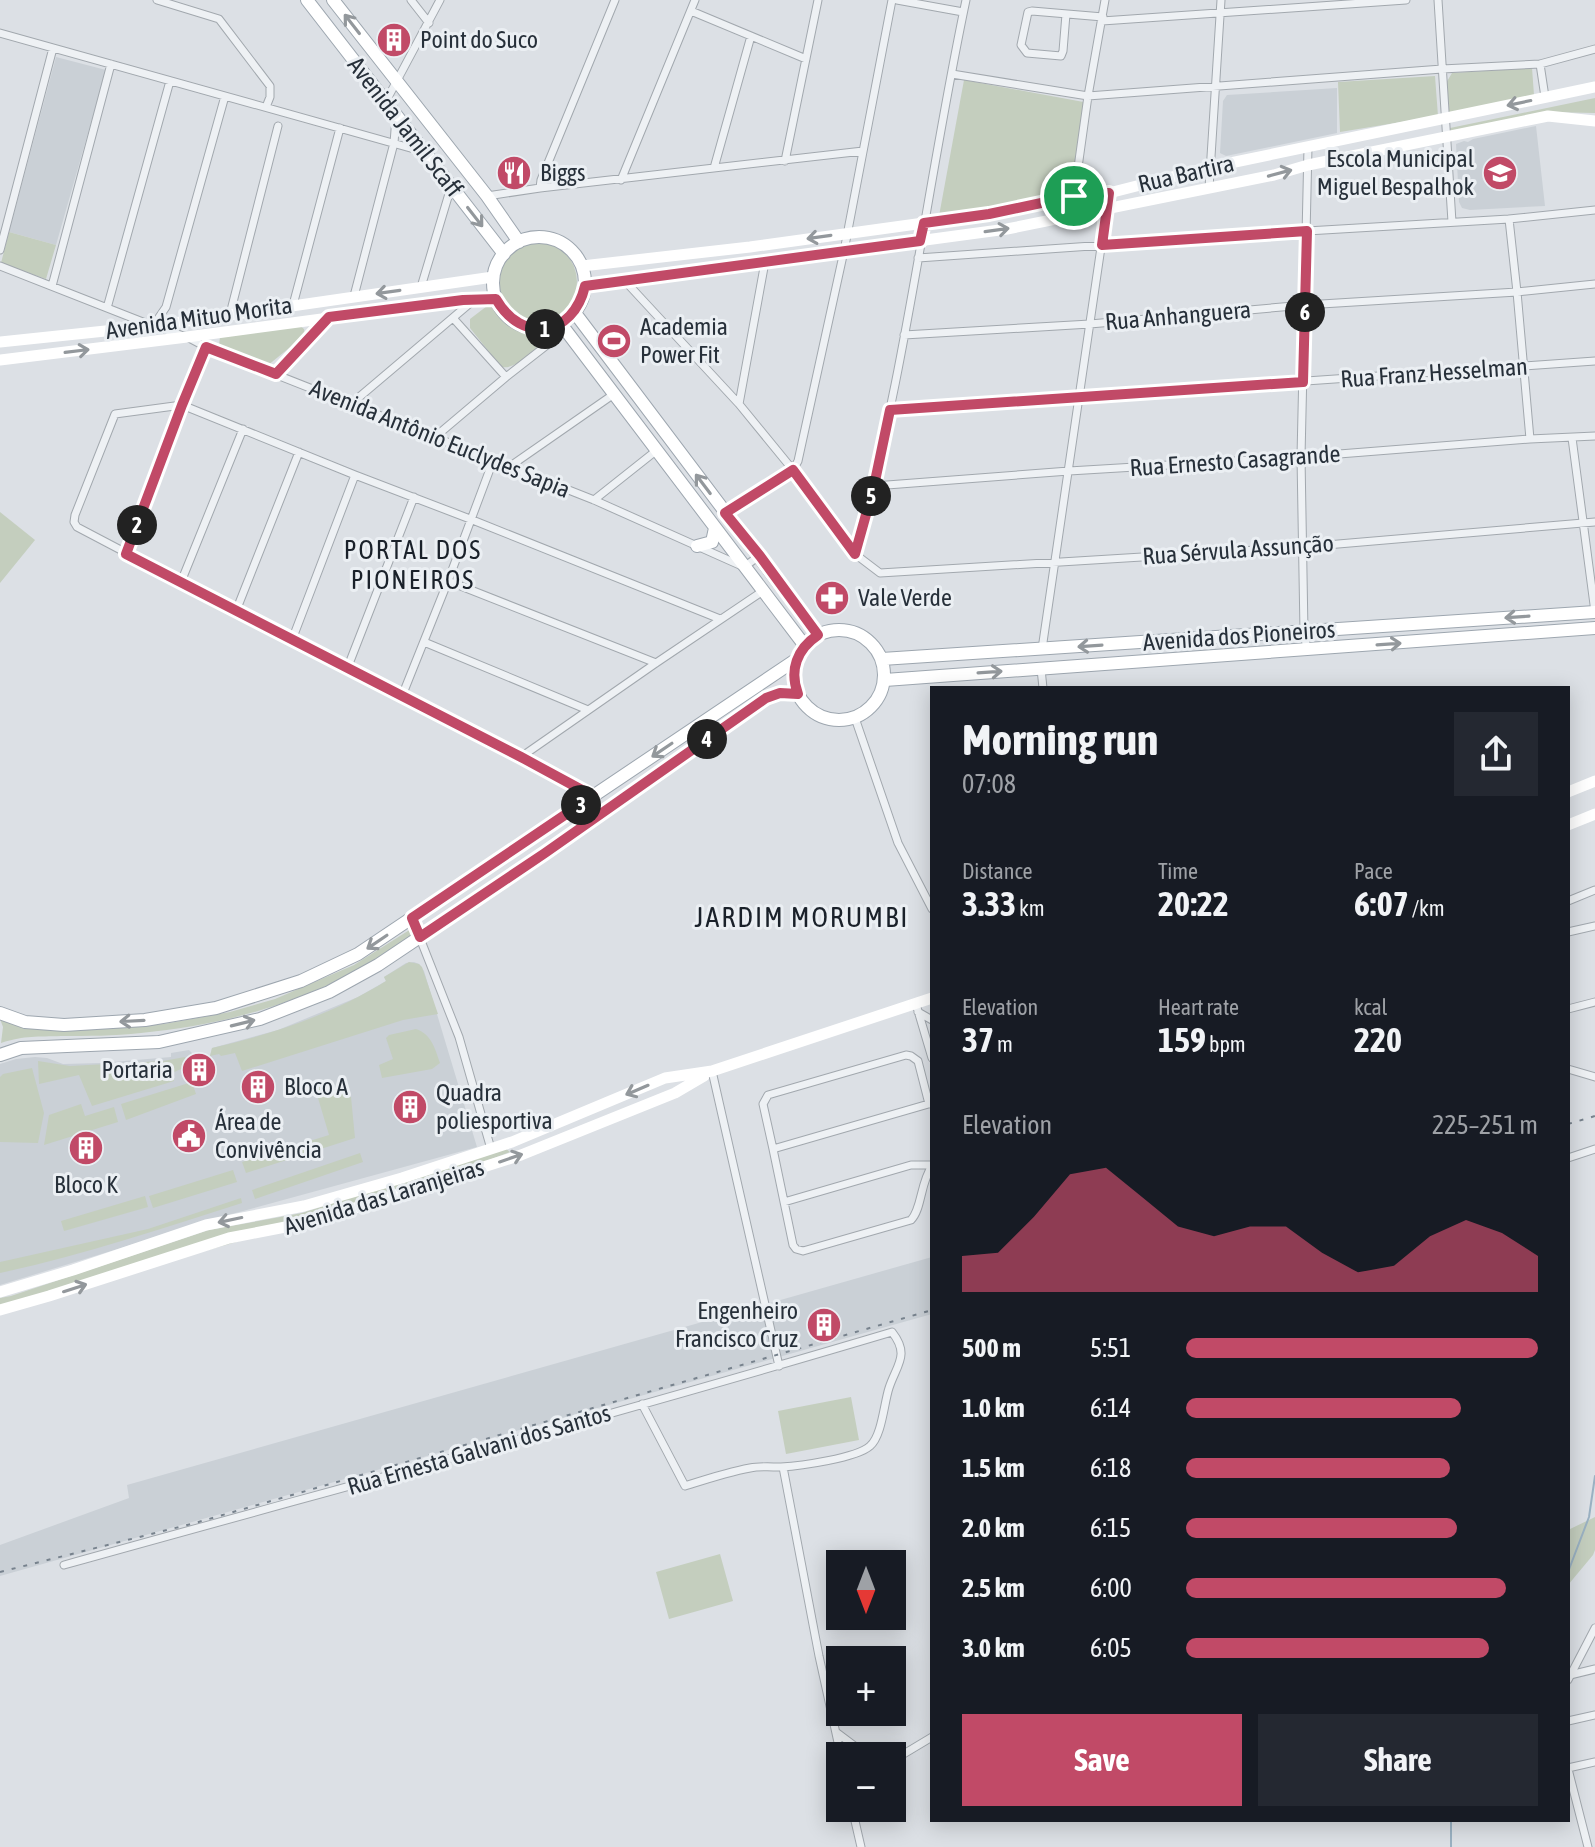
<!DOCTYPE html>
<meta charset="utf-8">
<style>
body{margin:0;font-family:"Asap Condensed",sans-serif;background:#242831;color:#f1f3f6;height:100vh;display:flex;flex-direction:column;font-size:30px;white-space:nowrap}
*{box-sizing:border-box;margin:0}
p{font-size:26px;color:#9ea1a6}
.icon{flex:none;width:44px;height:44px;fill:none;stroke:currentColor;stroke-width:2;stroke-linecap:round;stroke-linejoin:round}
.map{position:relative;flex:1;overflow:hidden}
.sheet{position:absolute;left:930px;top:686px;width:640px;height:1136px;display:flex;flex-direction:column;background:#171b24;border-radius:0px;box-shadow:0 4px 20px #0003}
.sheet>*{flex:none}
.needle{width:52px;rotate:180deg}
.tools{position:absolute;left:826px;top:1550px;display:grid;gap:16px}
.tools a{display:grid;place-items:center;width:80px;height:80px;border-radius:0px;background:#171b24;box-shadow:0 4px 20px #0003;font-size:40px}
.pin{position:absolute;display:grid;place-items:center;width:68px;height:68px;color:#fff;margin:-34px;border:4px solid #fff;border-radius:50%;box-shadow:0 2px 8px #0007}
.km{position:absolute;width:40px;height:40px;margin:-20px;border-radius:50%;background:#222;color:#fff;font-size:22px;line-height:40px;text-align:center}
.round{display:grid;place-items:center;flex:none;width:84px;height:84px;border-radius:0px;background:#242831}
.headline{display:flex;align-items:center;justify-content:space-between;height:136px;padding:0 32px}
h1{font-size:44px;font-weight:700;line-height:60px}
.figures{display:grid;grid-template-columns:repeat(3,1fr);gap:12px;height:136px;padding:8px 32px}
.figures div{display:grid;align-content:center}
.figures b{font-size:34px;font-weight:700}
.figures small{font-size:22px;font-weight:400}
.figures p{font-size:22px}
.chart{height:224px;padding:16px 32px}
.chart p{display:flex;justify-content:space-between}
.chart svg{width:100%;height:144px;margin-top:8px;fill:#c14a67;opacity:.7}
.primary-button{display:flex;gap:16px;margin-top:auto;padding:16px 32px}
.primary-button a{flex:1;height:92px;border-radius:0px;background:#c14a67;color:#fff;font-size:32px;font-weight:700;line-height:92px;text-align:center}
.primary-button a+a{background:#242831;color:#f1f3f6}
ul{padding:0 32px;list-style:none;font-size:26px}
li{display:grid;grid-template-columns:128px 96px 1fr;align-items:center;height:60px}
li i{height:20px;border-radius:10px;background:#c14a67}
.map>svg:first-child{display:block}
.built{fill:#cad0d6}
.green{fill:#c4cebe}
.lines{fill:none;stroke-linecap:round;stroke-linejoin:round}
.stream{stroke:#9ab1c2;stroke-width:2}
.street-casing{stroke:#a2a8ae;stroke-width:9}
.primary-casing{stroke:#9da6af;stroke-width:14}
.street{stroke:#eef1f4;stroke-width:7}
.secondary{stroke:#fff;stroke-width:11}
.primary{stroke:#fff;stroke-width:12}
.rail{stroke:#77828d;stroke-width:2;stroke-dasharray:4 8;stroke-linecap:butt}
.oneway{stroke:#93989c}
.route-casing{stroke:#fff;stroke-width:16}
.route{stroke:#c14a67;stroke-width:10}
.labels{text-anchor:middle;stroke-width:6;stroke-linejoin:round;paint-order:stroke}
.poi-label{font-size:24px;fill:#27303a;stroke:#ebeff3;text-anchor:start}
.street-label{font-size:24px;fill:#27303a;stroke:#ebeff3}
.neighbourhood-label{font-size:26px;letter-spacing:2px;fill:#1a212a;stroke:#ebeff3}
.quarter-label{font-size:28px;letter-spacing:2px;fill:#1a212a;stroke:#ebeff3}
</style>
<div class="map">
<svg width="1595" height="1847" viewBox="0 0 1595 1847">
<rect width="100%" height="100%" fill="#dce0e5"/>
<path class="built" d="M 56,57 L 106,70 L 56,245 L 9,232 Z
M 1337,88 L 1337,133 L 1226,156 L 1220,153 L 1223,101 L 1227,95 Z
M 1536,126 L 1545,206 L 1470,210 L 1462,208 L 1459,202 L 1456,144 L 1464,141 L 1468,142 L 1473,139 Z
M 414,962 L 419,964 L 424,971 L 477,1147 L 232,1214 L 0,1285 L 0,1064 L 16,1059 L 35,1057 L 47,1058 L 63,1064 L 101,1063 L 171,1057 L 171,1053 L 189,1050 L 192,1053 L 195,1061 L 210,1056 L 212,1048 L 278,1030 L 358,997 L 386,981 L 384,977 L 406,963 Z
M 932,1257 L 932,1314 L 0,1576 L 0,1545 L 129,1498 L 127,1485 Z"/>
<path class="green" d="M 1532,68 L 1534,95 L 1449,114 L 1446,83 L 1452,73 Z
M 1435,76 L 1438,116 L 1340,132 L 1338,82 Z
M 964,80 L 1089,103 L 1072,194 L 939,216 Z
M 1595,98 L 1595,113 L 1549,112 L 1451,131 L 1450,128 Z
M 9,232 L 56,245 L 46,279 L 1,263 Z
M495 282a41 41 0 1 1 82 0a41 41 0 1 1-82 0Z
M 487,306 L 495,307 L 513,326 L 538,336 L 541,340 L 541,344 C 530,353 515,370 501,367 L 470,328 L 470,319 Z
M 300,326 L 304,329 L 305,335 L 267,366 L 219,345 L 220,337 Z
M 0,512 L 35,540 L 0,583 Z
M 411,929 L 414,933 L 413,936 C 328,995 243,1023 141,1033 C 114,1036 88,1036 61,1036 C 37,1037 26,1035 1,1043 L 3,1027 L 0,1019 L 55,1030 L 113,1028 L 164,1024 L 230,1012 L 275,999 L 354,965 Z
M 409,962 L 419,964 L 422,967 L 438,1014 L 403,1020 L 242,1071 L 235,1053 L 221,1056 L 219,1054 L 210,1056 L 212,1048 C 273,1034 333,1014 386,981 L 384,977 Z
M 416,1029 C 431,1034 435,1048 440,1063 L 432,1069 L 382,1078 L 379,1065 L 393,1059 L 386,1038 L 389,1035 Z
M 185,1057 L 188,1066 L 172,1073 L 174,1081 L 92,1106 L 79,1075 L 39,1084 L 38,1061 L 70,1066 L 163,1061 Z
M 32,1068 L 44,1113 L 38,1143 L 0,1142 L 0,1077 L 3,1074 Z
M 192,1082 L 196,1094 L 126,1120 L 121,1104 Z
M 316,1083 L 351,1097 L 355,1138 L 246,1173 L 242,1162 L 329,1135 L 318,1098 L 320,1097 Z
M 81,1104 L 85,1116 L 114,1107 L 118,1122 L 44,1145 L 49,1115 Z
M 505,1148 L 510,1152 C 344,1216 171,1260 0,1307 L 0,1298 L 11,1296 L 209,1230 L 302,1213 Z
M 360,1153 L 363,1162 L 255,1199 L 252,1190 Z
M 233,1170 L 237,1182 L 153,1208 L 149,1196 Z
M 145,1196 L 148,1207 L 64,1231 L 61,1221 Z
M 241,1198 L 242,1203 C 161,1229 83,1255 0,1273 L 0,1262 L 148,1229 Z
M 851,1397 L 859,1440 L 786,1454 L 778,1411 Z
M 1595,1517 L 1595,1550 L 1593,1555 L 1568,1585 L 1568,1530 Z
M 720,1554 L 733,1601 L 669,1619 L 656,1572 Z"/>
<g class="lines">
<path class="stream" d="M 1568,1572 L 1589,1517 L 1595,1476
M 1451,1847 L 1451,1820"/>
<g class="street-casing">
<path id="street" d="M 157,0 L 219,19 L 270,86 L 270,97 L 266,107
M 411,0 L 429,23
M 897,0 L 963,12
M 1438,0 L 1452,222
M 691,11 L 806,59
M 1066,14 L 1063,51 L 1061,56 L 1027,53 L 1021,45 L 1028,12 L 1032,11 L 1103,17
M 1102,21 L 1406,0
M 0,33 L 421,151
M 1540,64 L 1545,97
M 952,74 L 1088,96 L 1442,69 L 1540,64 L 1595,49
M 385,103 L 440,0
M 785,161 L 818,0
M 714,168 L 751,36
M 621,180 L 695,0
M 540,188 L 541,180 L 615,0
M 1209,188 L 1221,0
M 487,196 L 540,188 L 863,151
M 1074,196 L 1088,96 L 1105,0
M 1509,219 L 1517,292 L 1530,439
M 0,250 L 53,48
M 918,258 L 1307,231 L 1509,219 L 1595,210
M 0,266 L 153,326 L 187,337 L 206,347 L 594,500 L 744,567 L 759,556
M 625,281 L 739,404 L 793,470 L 855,554 L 880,573 L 1303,547 L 1595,522
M 52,286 L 111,64
M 421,287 L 451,187
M 354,296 L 394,143 L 396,117
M 293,305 L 340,128
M 107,308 L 170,81
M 230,314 L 278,126
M 453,318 L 506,377
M 153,326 L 166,307 L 225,96
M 904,335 L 1090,324 L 1305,305 L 1517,292 L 1595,284
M 276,374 L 326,320
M 351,404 L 475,299
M 739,404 L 765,262
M 890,410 L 1595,361
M 435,437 L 506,377 L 547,345 L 554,327
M 1572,438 L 1595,612
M 509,467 L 614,394
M 874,486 L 1069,471 L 1301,457 L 1530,439 L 1595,436
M 594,500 L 657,450
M 725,513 L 793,470 L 798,461 L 844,251 L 892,0
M 126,554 L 182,405 L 206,347
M 855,554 C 906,373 927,184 966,0
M 448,581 L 656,663
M 181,582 L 243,429
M 236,611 L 299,452
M 292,640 L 355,475
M 424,642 L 588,710
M 1042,649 L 1109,193
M 1307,650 L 1304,632 L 1301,457 L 1308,147
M 347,669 L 414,497
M 1041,669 L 1043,688
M 402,696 L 448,581 L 493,461
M 855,718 L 898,843 L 932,909
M 521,757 L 656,663 L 763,591
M 593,796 L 521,757 L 347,669 L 77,527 L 74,522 L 75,515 L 115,414 L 182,405 L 355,475 L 470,519 L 720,619
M 1568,901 L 1595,890
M 412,918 L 459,1037 L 491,1149
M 1568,932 L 1595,926
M 916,1004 L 932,1058
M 1568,1009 L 1595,1002
M 918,1012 L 932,1020
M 1568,1069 L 1595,1077
M 712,1071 L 779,1366
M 932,1103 L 773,1149 L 793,1245 L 796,1249 L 803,1251 L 911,1220 C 922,1209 920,1183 932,1166
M 773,1149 L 763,1104 L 768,1095 L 906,1055 L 911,1056 L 918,1061 L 929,1104
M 1568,1158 L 1595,1149
M 784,1202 L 911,1165 L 932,1165
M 783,1467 L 819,1656 L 841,1756
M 64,1565 C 340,1488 617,1414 892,1332 C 910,1355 897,1364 889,1388 C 884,1403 882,1436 870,1446 C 857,1458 800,1466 781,1467 C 771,1467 760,1466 750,1468 C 728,1472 707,1479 685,1486 L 642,1404
M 1570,1675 L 1595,1669
M 1568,1680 L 1595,1628
M 1568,1721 L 1595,1715
M 836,1732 L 868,1756
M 892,1761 L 932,1737
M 1568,1768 L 1595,1762
M 1568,1769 L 1588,1847
M 852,1808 L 861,1847"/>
</g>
<g class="primary-casing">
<path id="primary" d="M 307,0 L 504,254
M 333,0 L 487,196 L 519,242
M493 283a46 46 0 1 1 92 0a46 46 0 1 1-92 0Z
M 575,313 L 818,635
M 561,324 L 805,646
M 697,546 L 712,542 L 715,528
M794 675a45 45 0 1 1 90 0a45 45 0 1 1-90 0Z
M 882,659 L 1595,612
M 885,680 L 1595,628
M 0,1013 L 25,1022 L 64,1025 L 145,1020 L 216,1008 L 301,981 L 358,954 L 797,659
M 0,1055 L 21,1048 L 159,1042 L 260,1019 L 329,992 L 378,965 L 545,853 L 766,698 L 780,693 L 798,694"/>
</g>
<use href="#street" class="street"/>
<path class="secondary" d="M 582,266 L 750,247 L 989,214 L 1074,196 L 1109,193 L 1211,167 L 1595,87
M 585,286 L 1007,229 L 1274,175 L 1308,165 L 1548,116 L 1595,121
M 0,342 L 153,326 L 493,277
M 0,360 L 187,337 L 463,300 L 496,299
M 1568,792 L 1595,781
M 1568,825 L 1595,814
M 0,1292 L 73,1270 L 206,1225 L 304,1206 L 402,1178 L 512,1142 L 665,1078 L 712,1071 L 932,998
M 0,1310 L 49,1296 L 229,1238 L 311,1222 L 521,1155 L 675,1093 L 704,1076"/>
<use href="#primary" class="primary"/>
<path class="rail" d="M 1568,1124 L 1595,1116
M 0,1572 L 195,1523 L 932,1310"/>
</g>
<defs><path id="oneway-shaft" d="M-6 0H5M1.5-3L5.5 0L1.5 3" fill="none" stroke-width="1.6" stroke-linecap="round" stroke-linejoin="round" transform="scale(2)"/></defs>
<g class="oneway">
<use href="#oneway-shaft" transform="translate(352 24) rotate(-128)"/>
<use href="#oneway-shaft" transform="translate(1519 103) rotate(168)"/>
<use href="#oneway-shaft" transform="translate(1280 173) rotate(-15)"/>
<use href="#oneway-shaft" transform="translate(475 217) rotate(52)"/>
<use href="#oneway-shaft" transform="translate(997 230) rotate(-8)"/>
<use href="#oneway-shaft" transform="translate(819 237) rotate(172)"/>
<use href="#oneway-shaft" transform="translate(388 292) rotate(172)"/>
<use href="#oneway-shaft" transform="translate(77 351) rotate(-7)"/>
<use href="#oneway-shaft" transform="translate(703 484) rotate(-127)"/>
<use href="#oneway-shaft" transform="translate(1517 617) rotate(176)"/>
<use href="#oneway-shaft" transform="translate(1389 644) rotate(-4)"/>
<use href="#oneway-shaft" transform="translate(1090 646) rotate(176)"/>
<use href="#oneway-shaft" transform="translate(990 672) rotate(-4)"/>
<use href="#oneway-shaft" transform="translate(662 750) rotate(146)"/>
<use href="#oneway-shaft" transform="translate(377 942) rotate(146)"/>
<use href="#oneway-shaft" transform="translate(132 1021) rotate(177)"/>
<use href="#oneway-shaft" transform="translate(243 1023) rotate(-14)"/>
<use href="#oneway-shaft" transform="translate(637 1090) rotate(157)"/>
<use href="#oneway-shaft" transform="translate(511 1158) rotate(-19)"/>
<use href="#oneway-shaft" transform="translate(230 1220) rotate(168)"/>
<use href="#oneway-shaft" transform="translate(75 1288) rotate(-18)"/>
</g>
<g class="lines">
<g class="route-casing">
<path id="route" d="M 1109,193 L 1102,245 L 1307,231 L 1303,382 L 890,410 L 874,486 L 855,554 L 793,470 L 725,513 L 760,556 L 818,635 C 797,649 789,670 798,694 L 780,693 L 766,698 L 545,853 L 420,937 L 412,918 L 593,796 L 521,757 L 126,554 L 182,405 L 206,347 L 276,374 L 329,317 L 463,300 L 496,299 C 522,344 573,337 585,286 L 920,241 L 924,223 L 989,214 L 1074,196 Z"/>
</g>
<use href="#route" class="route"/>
</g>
<defs>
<g id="building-disc" transform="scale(1.8)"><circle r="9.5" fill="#c14a67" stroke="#ebeff3"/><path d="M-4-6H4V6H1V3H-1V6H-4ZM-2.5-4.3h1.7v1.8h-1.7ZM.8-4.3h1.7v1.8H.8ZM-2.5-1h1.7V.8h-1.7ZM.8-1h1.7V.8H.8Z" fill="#fff"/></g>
<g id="restaurant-disc" transform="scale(1.8)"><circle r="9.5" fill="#c14a67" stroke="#ebeff3"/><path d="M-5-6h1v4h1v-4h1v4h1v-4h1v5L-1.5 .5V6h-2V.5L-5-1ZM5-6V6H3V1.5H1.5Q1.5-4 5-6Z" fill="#fff"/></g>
<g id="school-disc" transform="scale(1.8)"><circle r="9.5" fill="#c14a67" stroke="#ebeff3"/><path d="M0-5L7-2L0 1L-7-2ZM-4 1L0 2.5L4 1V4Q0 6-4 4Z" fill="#fff"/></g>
<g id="stadium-disc" transform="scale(1.8)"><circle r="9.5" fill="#c14a67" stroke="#ebeff3"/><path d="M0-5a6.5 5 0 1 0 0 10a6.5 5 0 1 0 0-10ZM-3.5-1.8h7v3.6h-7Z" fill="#fff"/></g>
<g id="pharmacy-disc" transform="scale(1.8)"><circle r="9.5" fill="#c14a67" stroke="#ebeff3"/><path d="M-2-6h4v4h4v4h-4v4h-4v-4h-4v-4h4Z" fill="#fff"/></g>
<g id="civic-disc" transform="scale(1.8)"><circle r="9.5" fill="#c14a67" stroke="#ebeff3"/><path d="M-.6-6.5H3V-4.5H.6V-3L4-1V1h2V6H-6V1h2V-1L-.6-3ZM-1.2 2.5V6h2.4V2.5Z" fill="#fff"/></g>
</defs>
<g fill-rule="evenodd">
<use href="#building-disc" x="394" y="40"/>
<use href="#restaurant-disc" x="514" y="173"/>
<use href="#school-disc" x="1500" y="173"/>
<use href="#stadium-disc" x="614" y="341"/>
<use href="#pharmacy-disc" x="832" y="598"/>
<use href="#building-disc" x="199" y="1070"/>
<use href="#building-disc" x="258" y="1087"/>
<use href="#building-disc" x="410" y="1107"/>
<use href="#civic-disc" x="189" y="1136"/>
<use href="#building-disc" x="86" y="1148"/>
<use href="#building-disc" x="824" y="1325"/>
</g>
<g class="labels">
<g class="poi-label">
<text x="420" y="48">Point do Suco</text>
<text x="1474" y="167" text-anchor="end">Escola Municipal<tspan x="1474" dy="28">Miguel Bespalhok</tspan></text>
<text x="540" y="181">Biggs</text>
<text x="640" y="335">Academia<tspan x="640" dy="28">Power Fit</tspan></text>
<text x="858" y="606">Vale Verde</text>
<text x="173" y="1078" text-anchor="end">Portaria</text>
<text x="284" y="1095">Bloco A</text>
<text x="436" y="1101">Quadra<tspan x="436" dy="28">poliesportiva</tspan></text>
<text x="215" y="1130">Área de<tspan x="215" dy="28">Convivência</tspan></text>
<text x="86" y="1193" text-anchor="middle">Bloco K</text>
<text x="798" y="1319" text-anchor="end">Engenheiro<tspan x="798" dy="28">Francisco Cruz</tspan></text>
</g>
<g class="street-label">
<text transform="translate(405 127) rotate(52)" y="8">Avenida Jamil Scaff</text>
<text transform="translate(1186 174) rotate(-13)" y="8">Rua Bartira</text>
<text transform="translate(1178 316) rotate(-5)" y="8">Rua Anhanguera</text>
<text transform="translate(199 318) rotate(-8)" y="8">Avenida Mituo Morita</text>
<text transform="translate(1434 373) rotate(-4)" y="8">Rua Franz Hesselman</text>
<text transform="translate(440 439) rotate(22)" y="8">Avenida Antônio Euclydes Sapia</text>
<text transform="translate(1235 461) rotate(-4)" y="8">Rua Ernesto Casagrande</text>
<text transform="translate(1238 550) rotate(-4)" y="8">Rua Sérvula Assunção</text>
<text transform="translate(1239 636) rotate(-4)" y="8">Avenida dos Pioneiros</text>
<text transform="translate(384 1197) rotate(-17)" y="8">Avenida das Laranjeiras</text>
<text transform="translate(479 1450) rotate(-16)" y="8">Rua Ernesta Galvani dos Santos</text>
</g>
<g class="neighbourhood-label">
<text x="413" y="559">PORTAL DOS<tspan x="413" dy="30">PIONEIROS</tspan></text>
</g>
<g class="quarter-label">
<text x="802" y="927">JARDIM MORUMBI</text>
</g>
</g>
</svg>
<div class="tools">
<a><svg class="needle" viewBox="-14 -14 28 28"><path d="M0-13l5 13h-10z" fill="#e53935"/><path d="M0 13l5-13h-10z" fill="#9ea1a6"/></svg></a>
<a>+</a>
<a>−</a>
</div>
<div class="pin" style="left:1074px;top:196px;background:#1e9e55"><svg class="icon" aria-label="arrive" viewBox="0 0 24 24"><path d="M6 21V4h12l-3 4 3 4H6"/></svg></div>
<b class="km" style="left:545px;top:329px">1</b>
<b class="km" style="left:137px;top:525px">2</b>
<b class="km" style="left:581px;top:805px">3</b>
<b class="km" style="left:707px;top:739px">4</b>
<b class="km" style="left:871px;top:496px">5</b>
<b class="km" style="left:1305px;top:312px">6</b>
<section class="sheet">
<div class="headline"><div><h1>Morning run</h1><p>07:08</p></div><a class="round"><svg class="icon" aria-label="share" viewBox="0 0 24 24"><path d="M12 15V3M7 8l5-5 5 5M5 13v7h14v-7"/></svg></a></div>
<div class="figures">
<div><p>Distance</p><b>3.33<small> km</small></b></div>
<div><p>Time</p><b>20:22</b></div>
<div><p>Pace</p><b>6:07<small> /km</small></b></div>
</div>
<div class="figures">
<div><p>Elevation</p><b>37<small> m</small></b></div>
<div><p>Heart rate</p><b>159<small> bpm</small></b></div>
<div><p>kcal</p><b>220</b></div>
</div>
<div class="chart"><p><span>Elevation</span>225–251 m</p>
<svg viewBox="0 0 160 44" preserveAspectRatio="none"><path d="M0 44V33L10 32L20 21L30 8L40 6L50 15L60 24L70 27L80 24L90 24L100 32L110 38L120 36L130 27L140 22L150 26L160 33V44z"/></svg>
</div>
<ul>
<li><b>500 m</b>5:51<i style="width:100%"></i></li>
<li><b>1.0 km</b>6:14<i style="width:78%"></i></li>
<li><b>1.5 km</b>6:18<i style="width:75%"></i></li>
<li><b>2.0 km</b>6:15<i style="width:77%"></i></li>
<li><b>2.5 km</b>6:00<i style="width:91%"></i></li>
<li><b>3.0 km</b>6:05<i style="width:86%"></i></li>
</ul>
<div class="primary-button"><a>Save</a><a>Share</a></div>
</section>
</div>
